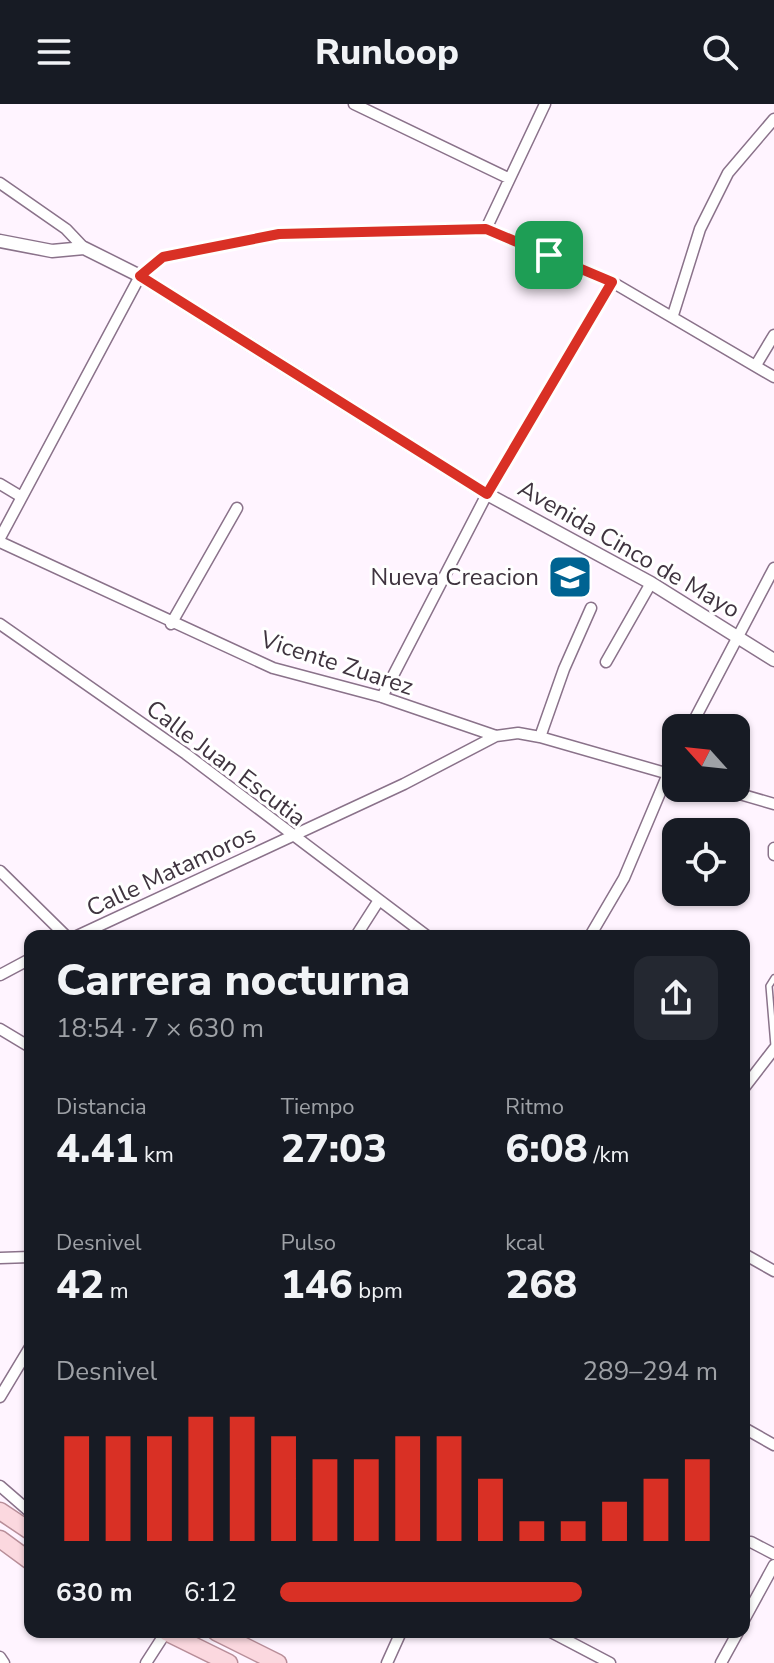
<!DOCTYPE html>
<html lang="es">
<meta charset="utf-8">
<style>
body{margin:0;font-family:"Nunito Sans",sans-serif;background:#242831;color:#f1f3f6;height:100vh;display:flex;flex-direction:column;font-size:30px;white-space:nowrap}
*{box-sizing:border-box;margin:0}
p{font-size:26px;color:#9ea1a6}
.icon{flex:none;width:44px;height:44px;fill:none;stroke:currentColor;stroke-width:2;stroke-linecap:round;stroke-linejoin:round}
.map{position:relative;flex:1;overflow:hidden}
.panel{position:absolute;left:24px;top:826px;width:726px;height:708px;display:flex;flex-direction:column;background:#171b24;border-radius:16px;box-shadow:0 2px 6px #0004}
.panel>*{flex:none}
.needle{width:52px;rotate:297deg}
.tools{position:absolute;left:662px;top:610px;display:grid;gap:16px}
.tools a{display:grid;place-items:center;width:88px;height:88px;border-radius:16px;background:#171b24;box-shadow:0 2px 6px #0004;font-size:40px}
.pin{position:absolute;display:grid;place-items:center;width:68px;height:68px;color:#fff;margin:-34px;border-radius:16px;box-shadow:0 4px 12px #0006}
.round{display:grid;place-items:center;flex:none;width:84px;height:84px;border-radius:16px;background:#242831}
.summary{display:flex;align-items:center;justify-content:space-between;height:136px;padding:0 32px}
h1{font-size:44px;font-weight:800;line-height:60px}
.figures{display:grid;grid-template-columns:repeat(3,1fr);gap:12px;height:136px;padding:8px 32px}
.figures div{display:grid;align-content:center}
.figures b{font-size:40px;font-weight:800}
.figures small{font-size:22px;font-weight:400}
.figures p{font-size:22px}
.chart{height:224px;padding:16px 32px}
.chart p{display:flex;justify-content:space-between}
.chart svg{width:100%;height:144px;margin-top:8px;stroke:#d93025;stroke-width:6}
ul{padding:0 32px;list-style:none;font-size:26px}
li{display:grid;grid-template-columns:128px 96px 1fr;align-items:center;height:60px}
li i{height:20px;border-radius:10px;background:#d93025}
header{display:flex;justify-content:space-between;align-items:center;height:104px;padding:0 32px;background:#171b24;font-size:36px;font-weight:800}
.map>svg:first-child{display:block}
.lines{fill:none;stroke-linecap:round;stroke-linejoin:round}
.service-casing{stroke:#8a728a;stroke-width:8}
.minor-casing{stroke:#8a728a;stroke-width:13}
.tertiary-casing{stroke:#8a728a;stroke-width:15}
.primary-casing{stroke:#b88e99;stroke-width:19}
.service{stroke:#fff;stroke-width:5}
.minor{stroke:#fff;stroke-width:10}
.tertiary{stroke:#fff;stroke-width:12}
.primary{stroke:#fbd8df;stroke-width:16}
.route-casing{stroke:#fff;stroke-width:16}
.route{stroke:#d93025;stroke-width:10}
.labels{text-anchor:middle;stroke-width:6;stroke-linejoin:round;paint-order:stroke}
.street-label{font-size:24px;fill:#3f343f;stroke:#fff}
.poi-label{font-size:24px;fill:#3f343f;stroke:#fff;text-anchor:end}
</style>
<header><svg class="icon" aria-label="menu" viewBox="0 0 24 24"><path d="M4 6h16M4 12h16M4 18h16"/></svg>Runloop<svg class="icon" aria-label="search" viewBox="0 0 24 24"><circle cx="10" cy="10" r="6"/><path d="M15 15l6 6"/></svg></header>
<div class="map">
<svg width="774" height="1559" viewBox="0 0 774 1559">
<rect width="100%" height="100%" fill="#fff4ff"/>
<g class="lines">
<g class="service-casing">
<path id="service" d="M 774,874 L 769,882 L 774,942"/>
</g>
<g class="minor-casing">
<path id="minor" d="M 354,0 L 508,74
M 0,79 L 66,125 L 84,144
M 486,125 L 545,0
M 673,211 L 700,125 L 728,69 L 774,15
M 756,261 L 774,231
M 0,380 L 20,392
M 0,434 L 140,172 L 163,153 L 279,130 L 486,125 L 612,178 L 774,273
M 0,438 L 273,564 L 382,593 L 496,632 L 518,629 L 540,633 L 676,672
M 0,520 L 186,650 L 427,832
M 171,520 L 237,404
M 606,558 L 651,479
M 382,593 L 487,390 L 612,178
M 690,624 L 774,464
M 540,633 L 564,565 L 591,504
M 719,684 L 774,700
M 774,744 L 774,751
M 0,767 L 66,832
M 77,832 L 404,680 L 496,632
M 356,832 L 379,796
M 590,832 L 624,774 L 676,651
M 0,871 L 30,855
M 0,925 L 30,943
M 744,984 L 774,945
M 744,1150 L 774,1167
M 0,1154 L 30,1153
M 0,1293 L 30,1243
M 744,1324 L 774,1341
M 0,1382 L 30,1408
M 744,1439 L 751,1438 L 774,1450
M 744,1516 L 774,1461
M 551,1528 L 610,1559
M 0,1553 L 4,1559
M 146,1559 L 166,1528
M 387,1559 L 401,1528
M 721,1559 L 738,1528"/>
</g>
<g class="tertiary-casing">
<path id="tertiary" d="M 0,137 L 52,147 L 84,144 L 140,172 L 487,390 L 651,479 L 774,556"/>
</g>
<g class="primary-casing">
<path id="primary" d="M 0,1407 L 30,1427
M 0,1435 L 30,1457
M 166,1528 L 229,1559
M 216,1528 L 278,1559"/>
</g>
<use href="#service" class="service"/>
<use href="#minor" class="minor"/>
<use href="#tertiary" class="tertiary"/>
<use href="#primary" class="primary"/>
</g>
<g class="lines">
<g class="route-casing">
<path id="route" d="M 486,125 L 612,178 L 487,390 L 140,172 L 163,153 L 279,130 Z"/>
</g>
<use href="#route" class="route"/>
</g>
<defs>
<g id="school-square" transform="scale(2.3)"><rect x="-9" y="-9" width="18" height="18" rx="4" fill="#006392" stroke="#fff"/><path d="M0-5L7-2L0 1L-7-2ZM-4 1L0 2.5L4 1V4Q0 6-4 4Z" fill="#fff"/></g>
</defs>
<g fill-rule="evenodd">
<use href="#school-square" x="570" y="473"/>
</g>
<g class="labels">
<g class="street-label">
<text transform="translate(629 445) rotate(30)" y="8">Avenida Cinco de Mayo</text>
<text transform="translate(337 559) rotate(18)" y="8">Vicente Zuarez</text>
<text transform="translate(226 659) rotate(37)" y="8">Calle Juan Escutia</text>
<text transform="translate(171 767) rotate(-25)" y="8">Calle Matamoros</text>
</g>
<g class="poi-label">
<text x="539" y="481">Nueva Creacion</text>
</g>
</g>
</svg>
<div class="tools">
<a><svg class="needle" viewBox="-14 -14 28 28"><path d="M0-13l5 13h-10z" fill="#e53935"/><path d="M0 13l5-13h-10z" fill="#9ea1a6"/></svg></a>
<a><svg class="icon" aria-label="locate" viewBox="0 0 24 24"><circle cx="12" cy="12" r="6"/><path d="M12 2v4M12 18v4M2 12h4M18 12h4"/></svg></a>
</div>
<div class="pin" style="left:549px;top:151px;background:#1e9e55"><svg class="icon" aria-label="arrive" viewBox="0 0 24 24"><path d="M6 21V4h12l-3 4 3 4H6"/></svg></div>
<section class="panel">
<div class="summary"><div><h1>Carrera nocturna</h1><p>18:54 · 7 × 630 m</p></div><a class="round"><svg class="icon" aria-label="share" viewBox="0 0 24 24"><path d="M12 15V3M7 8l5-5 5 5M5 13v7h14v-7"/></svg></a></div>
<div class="figures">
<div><p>Distancia</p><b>4.41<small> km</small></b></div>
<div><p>Tiempo</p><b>27:03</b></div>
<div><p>Ritmo</p><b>6:08<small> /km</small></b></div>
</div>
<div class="figures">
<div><p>Desnivel</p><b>42<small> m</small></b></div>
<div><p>Pulso</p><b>146<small> bpm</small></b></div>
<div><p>kcal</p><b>268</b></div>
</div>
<div class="chart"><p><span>Desnivel</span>289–294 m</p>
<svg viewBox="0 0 160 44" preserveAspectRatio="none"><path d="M5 44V12M15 44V12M25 44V12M35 44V6M45 44V6M55 44V12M65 44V19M75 44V19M85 44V12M95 44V12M105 44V25M115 44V38M125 44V38M135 44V32M145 44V25M155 44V19"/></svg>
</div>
<ul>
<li><b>630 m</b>6:12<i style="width:69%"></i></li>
</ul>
</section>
</div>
